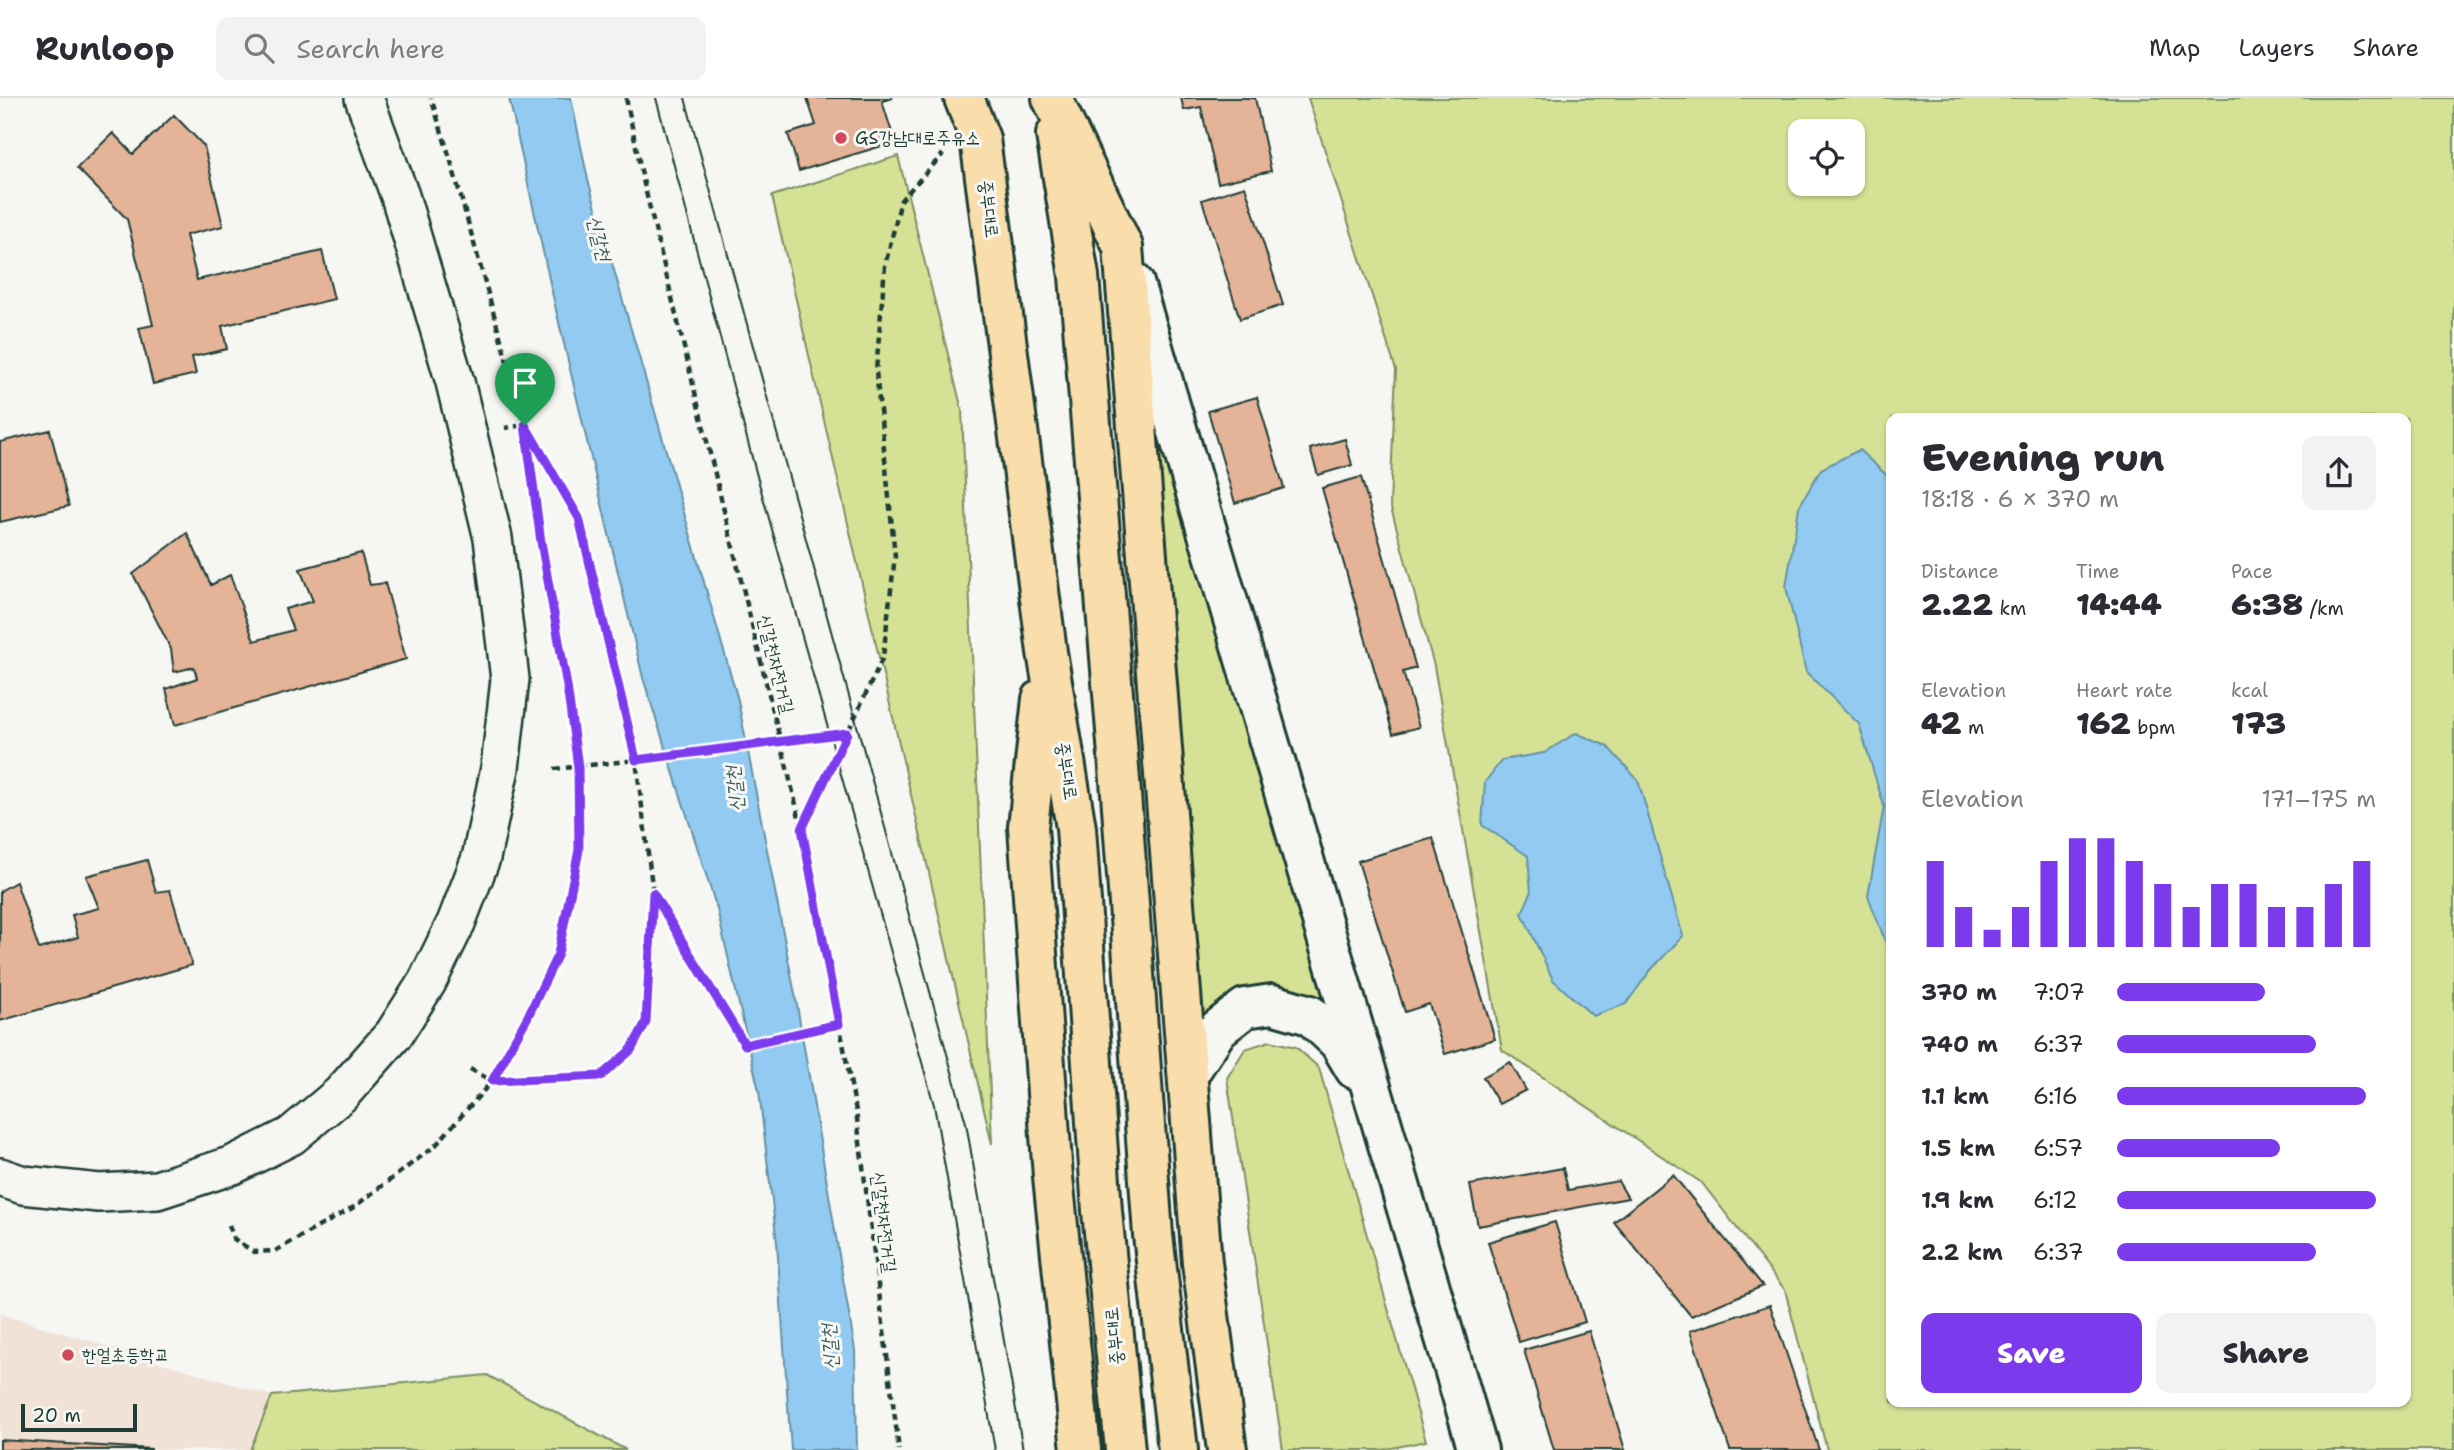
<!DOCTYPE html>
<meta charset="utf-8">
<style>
body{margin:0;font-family:"Shantell Sans","Poor Story",sans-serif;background:#f2f2f3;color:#2b2b33;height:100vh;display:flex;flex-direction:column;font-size:26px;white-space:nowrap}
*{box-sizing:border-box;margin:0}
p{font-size:23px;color:#7c7c81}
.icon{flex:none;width:38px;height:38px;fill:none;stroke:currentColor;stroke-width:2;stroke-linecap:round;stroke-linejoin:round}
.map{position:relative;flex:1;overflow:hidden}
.drawer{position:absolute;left:1886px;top:315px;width:525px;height:994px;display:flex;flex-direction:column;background:#fff;border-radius:14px;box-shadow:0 2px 5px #0004}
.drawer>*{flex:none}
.tools{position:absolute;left:1788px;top:21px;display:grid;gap:14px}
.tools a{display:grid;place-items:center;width:77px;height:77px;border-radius:14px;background:#fff;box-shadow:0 2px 5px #0004;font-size:35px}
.scale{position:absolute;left:21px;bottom:18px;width:116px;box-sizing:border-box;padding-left:7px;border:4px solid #1f3d34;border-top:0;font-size:19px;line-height:24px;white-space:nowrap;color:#1f3d34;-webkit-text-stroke:5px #f6f6f2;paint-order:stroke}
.pin{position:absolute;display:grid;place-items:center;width:60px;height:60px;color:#fff;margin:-72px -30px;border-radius:50% 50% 50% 0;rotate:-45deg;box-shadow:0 0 7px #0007}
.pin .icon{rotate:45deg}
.round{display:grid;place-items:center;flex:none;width:74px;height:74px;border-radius:14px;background:#f2f2f3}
.overview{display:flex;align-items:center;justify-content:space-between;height:119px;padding:0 35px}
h1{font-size:38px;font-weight:800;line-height:52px}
.figures{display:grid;grid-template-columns:repeat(3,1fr);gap:10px;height:119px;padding:7px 35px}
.figures div{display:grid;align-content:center}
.figures b{font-size:30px;font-weight:800}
.figures small{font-size:19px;font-weight:400}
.figures p{font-size:19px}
.chart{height:196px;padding:14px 35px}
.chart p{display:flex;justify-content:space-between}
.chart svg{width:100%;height:126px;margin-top:7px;stroke:#7c3aed;stroke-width:6}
.button{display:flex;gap:14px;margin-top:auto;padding:14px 35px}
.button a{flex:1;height:80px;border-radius:14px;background:#7c3aed;color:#fff;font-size:28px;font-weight:800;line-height:80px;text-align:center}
.button a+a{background:#f2f2f3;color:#2b2b33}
ul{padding:0 35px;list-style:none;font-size:23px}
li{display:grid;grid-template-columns:112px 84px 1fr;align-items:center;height:52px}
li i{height:18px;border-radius:9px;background:#7c3aed}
header{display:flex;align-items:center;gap:42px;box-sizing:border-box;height:98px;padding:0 35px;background:#fff;border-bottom:2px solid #e1e1e2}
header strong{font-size:33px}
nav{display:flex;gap:38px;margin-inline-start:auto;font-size:24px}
.search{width:490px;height:63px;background:#f2f2f3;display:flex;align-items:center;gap:18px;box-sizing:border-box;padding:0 24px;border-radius:14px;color:#7c7c81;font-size:26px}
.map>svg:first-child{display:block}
.built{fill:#f1e2d7}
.green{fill:#d5e295;stroke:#7a9064;stroke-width:2;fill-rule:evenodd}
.water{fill:#92caf1;stroke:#6492a5;stroke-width:2}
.building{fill:#e5b397;stroke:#1f3d34;stroke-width:2}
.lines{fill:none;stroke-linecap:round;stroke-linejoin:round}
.street-casing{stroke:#1f3d34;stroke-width:42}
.secondary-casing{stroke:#1f3d34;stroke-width:44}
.primary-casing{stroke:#1f3d34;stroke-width:44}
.path{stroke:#1f3d34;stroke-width:4.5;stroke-dasharray:7 5;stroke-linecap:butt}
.street{stroke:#f6f6f2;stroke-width:37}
.secondary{stroke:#f6f6f2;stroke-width:38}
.primary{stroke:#f9deab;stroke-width:38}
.tram{stroke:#1f3d34;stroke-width:2}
.path-bridge{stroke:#1f3d34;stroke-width:4.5;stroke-dasharray:7 5;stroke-linecap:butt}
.route-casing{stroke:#fff;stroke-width:14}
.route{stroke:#7c3aed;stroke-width:9}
.poi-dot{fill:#d1495b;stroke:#f6f6f2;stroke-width:2.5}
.labels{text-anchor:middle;stroke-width:6;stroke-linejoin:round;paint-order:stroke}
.poi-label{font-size:18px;fill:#1f3d34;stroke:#f6f6f2;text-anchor:start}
.street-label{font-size:18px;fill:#1f3d34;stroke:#f6f6f2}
.water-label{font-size:19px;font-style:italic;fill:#36595a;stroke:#f6f6f2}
</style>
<header>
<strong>Runloop</strong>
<div class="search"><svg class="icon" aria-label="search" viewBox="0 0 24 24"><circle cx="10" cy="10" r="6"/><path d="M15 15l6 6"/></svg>Search here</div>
<nav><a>Map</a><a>Layers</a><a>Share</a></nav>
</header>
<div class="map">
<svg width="2454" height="1352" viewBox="0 0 2454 1352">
<rect width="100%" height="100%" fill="#f6f6f2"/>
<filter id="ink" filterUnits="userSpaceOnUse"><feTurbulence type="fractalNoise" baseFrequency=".0143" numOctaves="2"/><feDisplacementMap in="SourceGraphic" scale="14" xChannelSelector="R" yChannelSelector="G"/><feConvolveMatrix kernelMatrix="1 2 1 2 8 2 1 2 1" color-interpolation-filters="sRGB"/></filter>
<g filter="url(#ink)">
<path class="built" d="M 0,1216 L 272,1298 L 250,1352 L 0,1352 Z"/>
<path class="green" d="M 1308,0 L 2454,0 L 2454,1352 L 1827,1352 L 1785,1192 L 1702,1085 L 1502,952 L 1434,568 L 1390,406 L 1396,272 ZM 1801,33 L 1853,33 L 1853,86 L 1801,86 ZM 1892,320 L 2406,320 L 2406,1304 L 1892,1304 Z
M 898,58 L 962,312 L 992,1046 L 772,98 Z
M 1147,273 L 1345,937 L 1306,895 L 1262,886 L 1233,898 L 1203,922 Z
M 1270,943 L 1296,949 L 1319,970 L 1426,1343 L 1382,1352 L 1283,1352 L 1227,980 L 1245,951 Z
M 487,1277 L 626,1352 L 250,1352 L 272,1298 Z"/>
<path class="water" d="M 509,0 L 571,0 L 588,82 L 738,602 L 797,907 L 855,1252 L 857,1352 L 791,1352 L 777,1145 L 759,993 L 717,811 L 643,580 L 556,212 Z
M 1859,352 L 1892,382 L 1892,861 L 1868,798 L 1884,708 L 1859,626 L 1806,574 L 1786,489 L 1799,409 L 1821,371 Z
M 1576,635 L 1607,648 L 1638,682 L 1683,838 L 1650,873 L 1626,906 L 1593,918 L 1553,882 L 1522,815 L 1531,795 L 1528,758 L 1482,727 L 1485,684 L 1502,662 L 1544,655 Z"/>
<path class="building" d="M 807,0 L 893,0 L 882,3 L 895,44 L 799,73 L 788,36 L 816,27 Z
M 1181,0 L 1255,0 L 1271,73 L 1218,85 L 1201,9 L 1184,12 Z
M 174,17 L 204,48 L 223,128 L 186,137 L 197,182 L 322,153 L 334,201 L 222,228 L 227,251 L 192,259 L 196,276 L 153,286 L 139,230 L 153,227 L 127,121 L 77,70 L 113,35 L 133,56 Z
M 1245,88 L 1283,207 L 1240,221 L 1202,102 Z
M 1257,299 L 1284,390 L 1235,405 L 1208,313 Z
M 50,332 L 69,408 L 0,424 L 0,344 Z
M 1345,341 L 1352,367 L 1318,377 L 1310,351 Z
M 1361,379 L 1416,570 L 1403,574 L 1419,629 L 1393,636 L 1322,390 Z
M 187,435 L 211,487 L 230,477 L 254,543 L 293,532 L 285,511 L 313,503 L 300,471 L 361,455 L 370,487 L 385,485 L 406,561 L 175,627 L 166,591 L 197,580 L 194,569 L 174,574 L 171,551 L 133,476 Z
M 1433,740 L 1495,941 L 1445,956 L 1429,906 L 1405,914 L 1358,763 Z
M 147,762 L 156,794 L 170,792 L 192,867 L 0,923 L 0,793 L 16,784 L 39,851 L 78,839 L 72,817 L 99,810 L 86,778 Z
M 1510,964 L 1526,992 L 1499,1006 L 1483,979 Z
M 1563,1070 L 1568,1092 L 1618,1083 L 1628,1100 L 1478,1128 L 1470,1087 Z
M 1673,1077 L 1763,1188 L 1691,1218 L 1614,1124 Z
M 1555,1124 L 1585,1224 L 1519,1244 L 1488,1144 Z
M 1770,1207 L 1819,1352 L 1730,1352 L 1690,1233 Z
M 1589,1233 L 1625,1352 L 1554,1352 L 1524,1252 Z
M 0,1342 L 151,1351 L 151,1352 L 0,1352 Z"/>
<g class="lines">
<g class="street-casing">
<path id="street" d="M 0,1079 L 23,1087 L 99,1095 L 157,1092 L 233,1067 L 291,1038 L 341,996 L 394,936 L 427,884 L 456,825 L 481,760 L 500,670 L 510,581 L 493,440 L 455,284 L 400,98 L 364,0"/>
</g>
<g class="secondary-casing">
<path id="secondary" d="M 1134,185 L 1478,1352
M 1189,975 L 1218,931 L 1245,910 L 1272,906 L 1310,917 L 1339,944 L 1355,971"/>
</g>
<g class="primary-casing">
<path id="primary" d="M 964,0 L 980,41 L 1047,554 L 1076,730 L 1102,1113 L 1125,1352
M 1052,0 L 1123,149 L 1202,1165 L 1227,1352
M 1056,37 L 1079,178 L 1120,682 L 1153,1137 L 1178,1352
M 1042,601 L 1028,729 L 1053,1079 L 1081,1352"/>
</g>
<path class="path" d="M 626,0 L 643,82 L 802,731 L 856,1013 L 899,1352
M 554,671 L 636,662
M 803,730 L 883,559 L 895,458 L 876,273 L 885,168 L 901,102 L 943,56
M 654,796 L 745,947 L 839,926
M 470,971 L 492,983 L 601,978 L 631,952 L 646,924 L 653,795 L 636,662 L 578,420 L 525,327 L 505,330
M 229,1127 L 234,1141 L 254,1154 L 275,1153 L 354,1109 L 435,1048 L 492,983 L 527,920 L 558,856 L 579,752 L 578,669 L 567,588 L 541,444 L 525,327 L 450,60 L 431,0"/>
<use href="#street" class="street"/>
<use href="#secondary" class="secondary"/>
<use href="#primary" class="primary"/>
<path class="tram" d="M 656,0 L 757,378 L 934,1007 L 995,1352
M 685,0 L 966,1025 L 1023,1352"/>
<path class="path-bridge" d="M 636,662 L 844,635"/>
</g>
</g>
<g class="lines" filter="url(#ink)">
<g class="route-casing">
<path id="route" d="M 525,327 L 579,420 L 636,662 L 847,635 L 802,731 L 839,926 L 745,947 L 653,795 L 646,924 L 631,952 L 601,978 L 492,983 L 527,920 L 558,856 L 579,752 L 578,669 L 567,588 L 541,444 Z"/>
</g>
<use href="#route" class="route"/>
</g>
<g class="poi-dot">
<circle cx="841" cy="40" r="7"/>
<circle cx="68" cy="1257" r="7"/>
</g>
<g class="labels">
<g class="poi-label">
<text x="855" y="46">GS강남대로주유소</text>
<text x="82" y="1263">한얼초등학교</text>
</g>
<g class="street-label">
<text transform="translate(989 111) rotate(83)" y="6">중부대로</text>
<text transform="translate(776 566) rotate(76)" y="6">신갈천자전거길</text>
<text transform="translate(1067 673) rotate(81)" y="6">중부대로</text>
<text transform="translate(884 1124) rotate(83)" y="6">신갈천자전거길</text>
<text transform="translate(1114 1238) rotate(-96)" y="6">중부대로</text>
</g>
<g class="water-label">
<text transform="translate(600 140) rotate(76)" y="7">신갈천</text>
<text transform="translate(734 691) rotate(-96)" y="7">신갈천</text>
<text transform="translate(829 1249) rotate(-94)" y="7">신갈천</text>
</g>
</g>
</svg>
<div class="tools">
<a><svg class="icon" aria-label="locate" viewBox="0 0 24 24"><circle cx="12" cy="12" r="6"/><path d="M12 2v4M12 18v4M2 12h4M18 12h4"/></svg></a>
</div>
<div class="scale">20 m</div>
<div class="pin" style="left:525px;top:327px;background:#1e9e55"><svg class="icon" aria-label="arrive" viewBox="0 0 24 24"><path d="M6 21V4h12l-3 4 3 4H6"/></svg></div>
<section class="drawer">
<div class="overview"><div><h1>Evening run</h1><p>18:18 · 6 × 370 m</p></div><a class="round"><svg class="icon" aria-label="share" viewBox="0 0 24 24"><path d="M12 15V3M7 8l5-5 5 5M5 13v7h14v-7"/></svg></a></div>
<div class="figures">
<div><p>Distance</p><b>2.22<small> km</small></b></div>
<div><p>Time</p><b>14:44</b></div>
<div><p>Pace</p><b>6:38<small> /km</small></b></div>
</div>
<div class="figures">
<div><p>Elevation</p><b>42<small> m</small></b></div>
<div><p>Heart rate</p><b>162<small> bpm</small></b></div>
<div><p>kcal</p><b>173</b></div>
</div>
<div class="chart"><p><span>Elevation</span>171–175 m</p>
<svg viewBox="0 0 160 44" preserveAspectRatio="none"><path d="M5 44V14M15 44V30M25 44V38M35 44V30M45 44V14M55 44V6M65 44V6M75 44V14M85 44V22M95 44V30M105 44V22M115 44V22M125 44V30M135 44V30M145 44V22M155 44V14"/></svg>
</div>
<ul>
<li><b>370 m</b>7:07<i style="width:57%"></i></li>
<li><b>740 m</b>6:37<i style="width:77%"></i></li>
<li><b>1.1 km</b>6:16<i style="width:96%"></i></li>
<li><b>1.5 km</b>6:57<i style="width:63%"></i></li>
<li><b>1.9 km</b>6:12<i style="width:100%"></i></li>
<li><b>2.2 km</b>6:37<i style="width:77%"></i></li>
</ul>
<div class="button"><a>Save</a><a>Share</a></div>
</section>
</div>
